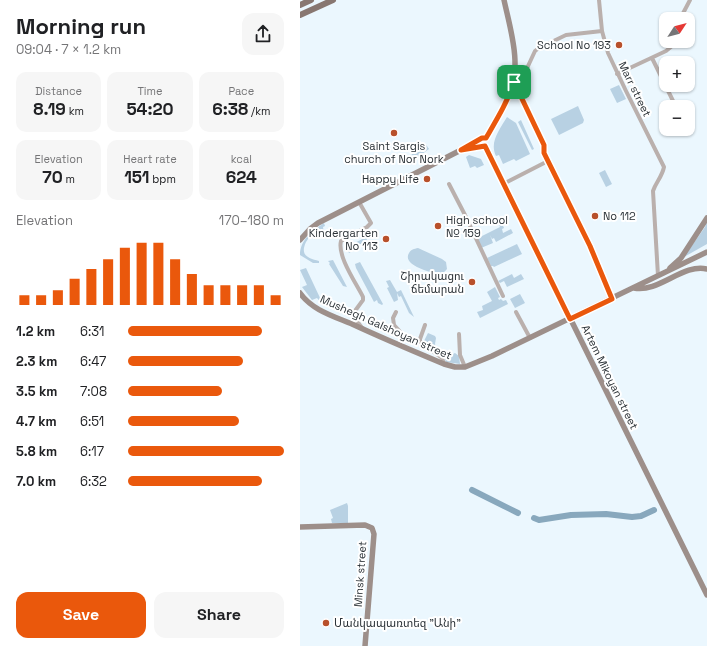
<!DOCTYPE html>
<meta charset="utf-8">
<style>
body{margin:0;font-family:"Space Grotesk","Noto Sans Armenian",sans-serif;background:#f6f6f6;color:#202124;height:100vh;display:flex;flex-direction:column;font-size:15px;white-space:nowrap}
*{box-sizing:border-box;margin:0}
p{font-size:13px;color:#757577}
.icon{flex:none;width:22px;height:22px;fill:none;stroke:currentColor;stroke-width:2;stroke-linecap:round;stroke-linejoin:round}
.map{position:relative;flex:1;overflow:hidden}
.drawer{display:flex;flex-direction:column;background:#fff;width:300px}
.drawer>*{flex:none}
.needle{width:26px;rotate:54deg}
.buttons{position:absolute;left:359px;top:12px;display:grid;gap:8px}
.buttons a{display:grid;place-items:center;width:36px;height:36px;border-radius:8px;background:#fff;box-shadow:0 1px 3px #0004;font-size:20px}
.pin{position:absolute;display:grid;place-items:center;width:34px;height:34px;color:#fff;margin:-17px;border-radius:8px;box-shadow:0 2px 6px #0006}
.round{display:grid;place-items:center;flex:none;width:42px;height:42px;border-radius:12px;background:#f6f6f6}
.head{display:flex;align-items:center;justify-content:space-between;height:68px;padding:0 16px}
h1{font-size:22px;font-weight:600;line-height:30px}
.metrics{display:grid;grid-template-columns:repeat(3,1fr);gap:6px;height:68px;padding:4px 16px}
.metrics div{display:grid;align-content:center;border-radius:10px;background:#f6f6f6;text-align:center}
.metrics b{font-size:17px;font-weight:600}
.metrics small{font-size:11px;font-weight:400}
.metrics p{font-size:11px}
.chart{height:112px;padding:8px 16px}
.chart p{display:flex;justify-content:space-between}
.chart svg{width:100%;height:72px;margin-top:4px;stroke:#ea580c;stroke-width:6}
.cta{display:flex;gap:8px;margin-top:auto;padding:8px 16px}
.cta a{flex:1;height:46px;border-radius:12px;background:#ea580c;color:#fff;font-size:16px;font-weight:600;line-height:46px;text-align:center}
.cta a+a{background:#f6f6f6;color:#202124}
ul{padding:0 16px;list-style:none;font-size:13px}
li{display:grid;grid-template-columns:64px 48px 1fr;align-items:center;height:30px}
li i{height:10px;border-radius:5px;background:#ea580c}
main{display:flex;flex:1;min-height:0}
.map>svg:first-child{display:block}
.green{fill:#b8d1e3}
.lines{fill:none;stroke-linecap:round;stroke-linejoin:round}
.river{stroke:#88a8bd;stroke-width:6}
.street{stroke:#bab0ad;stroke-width:4}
.secondary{stroke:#9d8f8a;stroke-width:5.5}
.primary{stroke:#887771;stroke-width:6}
.route-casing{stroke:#fff;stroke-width:8}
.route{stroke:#ea580c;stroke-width:5}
.poi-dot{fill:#b8502b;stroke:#fff;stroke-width:1.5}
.labels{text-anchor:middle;stroke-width:4;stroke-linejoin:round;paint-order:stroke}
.poi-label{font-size:11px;fill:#2b3237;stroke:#fff;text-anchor:end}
.street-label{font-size:11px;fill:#2b3237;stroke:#fff}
</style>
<main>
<section class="drawer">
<div class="head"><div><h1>Morning run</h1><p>09:04 · 7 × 1.2 km</p></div><a class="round"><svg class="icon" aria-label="share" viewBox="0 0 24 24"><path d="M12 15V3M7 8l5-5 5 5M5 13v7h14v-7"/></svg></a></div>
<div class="metrics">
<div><p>Distance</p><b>8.19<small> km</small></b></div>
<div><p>Time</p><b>54:20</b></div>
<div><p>Pace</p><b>6:38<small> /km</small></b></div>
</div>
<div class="metrics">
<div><p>Elevation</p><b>70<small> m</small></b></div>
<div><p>Heart rate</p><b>151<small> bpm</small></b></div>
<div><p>kcal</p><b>624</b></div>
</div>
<div class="chart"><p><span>Elevation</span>170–180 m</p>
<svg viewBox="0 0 160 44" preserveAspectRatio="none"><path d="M5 44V38M15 44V38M25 44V35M35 44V28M45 44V22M55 44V16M65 44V9M75 44V6M85 44V6M95 44V16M105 44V25M115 44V32M125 44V32M135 44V32M145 44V32M155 44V38"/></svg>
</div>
<ul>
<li><b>1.2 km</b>6:31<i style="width:86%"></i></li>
<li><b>2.3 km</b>6:47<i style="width:74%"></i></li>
<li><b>3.5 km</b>7:08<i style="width:60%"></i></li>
<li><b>4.7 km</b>6:51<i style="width:71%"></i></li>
<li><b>5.8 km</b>6:17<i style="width:100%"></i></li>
<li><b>7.0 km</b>6:32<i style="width:86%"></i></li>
</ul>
<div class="cta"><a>Save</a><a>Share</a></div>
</section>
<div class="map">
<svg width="407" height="646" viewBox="0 0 407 646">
<rect width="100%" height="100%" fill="#ebf7fe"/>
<path class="green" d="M 319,85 L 326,99 L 317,103 L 310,89 Z
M 278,106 L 284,120 L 283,123 L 259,135 L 251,119 Z
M 207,117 L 216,123 L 230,154 L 216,161 L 214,159 L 203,164 L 199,155 L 196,156 C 189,142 200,129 207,117 Z
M 221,120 L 234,149 L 232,150 L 218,122 Z
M 125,143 L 129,149 L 115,159 L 110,152 L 112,150 L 113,152 L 116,150 L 116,148 L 122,144 L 123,145 Z
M 169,155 L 181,159 L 184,165 L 177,168 L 175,166 L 170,168 L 166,157 Z
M 305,170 L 312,184 L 306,187 L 299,173 Z
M 200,219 L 204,228 L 202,229 L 203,233 L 211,229 L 213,233 L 196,242 L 194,238 L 192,239 L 190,235 L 193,243 L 181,248 L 176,239 L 200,227 L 197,220 Z
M 407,222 L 407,244 L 384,257 L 405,227 Z
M 24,223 L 25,226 L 23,227 L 24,234 L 15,238 L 12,234 C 9,237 8,239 6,242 C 0,255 7,258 19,261 L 19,263 L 13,263 L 0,255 C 0,240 12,231 24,223 Z
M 66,237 L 67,240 L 64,243 L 66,248 L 64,249 L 61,244 L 59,244 L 60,247 L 55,249 L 54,246 L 52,247 L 54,250 L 49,253 L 45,244 L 48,243 L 49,246 Z
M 217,244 L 222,254 L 194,267 L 193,266 L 191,266 L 187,258 Z
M 118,248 L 142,259 L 146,262 L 147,269 C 144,273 141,274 136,274 C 128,271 102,265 109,253 C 111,249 114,249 118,248 Z
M 33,260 L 47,287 L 43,286 L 29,264 L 30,263 L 28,261 Z
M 60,262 L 83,304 L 82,305 L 78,303 L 77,300 L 74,302 L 56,268 L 55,264 Z
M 6,268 L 21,300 L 24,299 L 25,301 L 22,304 L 17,298 L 12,300 L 2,287 L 7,285 L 0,270 Z
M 212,274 L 214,278 L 221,274 L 224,279 L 207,287 L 204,281 L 200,283 L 198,281 Z
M 90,280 L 97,292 L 101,290 L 114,317 L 109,313 L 101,296 L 99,297 L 97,293 L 98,300 L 94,302 L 87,288 L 89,287 L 86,281 Z
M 195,287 L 200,297 L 198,298 L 199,300 L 201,299 L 203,301 L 206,300 L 208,304 L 180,318 L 177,312 L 183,310 L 182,306 L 192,301 L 187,292 Z
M 220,294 L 225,303 L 215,308 L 210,299 Z
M 128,333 L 135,336 L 136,338 L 135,344 L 137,351 L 124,341 Z
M 155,353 L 159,356 L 160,364 L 146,362 L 145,359 L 146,357 Z
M 47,503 L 48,506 L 48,523 L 32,523 L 31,519 L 33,518 L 30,510 Z"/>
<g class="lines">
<path class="river" d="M 172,490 L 218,513
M 234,518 L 239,520 L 271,515 L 306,514 L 332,517 L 341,516 L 354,510"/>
<path class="street" d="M 299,0 L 302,31 L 308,53 L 326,91 L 364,167 C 362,177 356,182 353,191 L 358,276
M 380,19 L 390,0
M 302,31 L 266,35 L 239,48 L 235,51 L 222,79 L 219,82 L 214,82 L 244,145 L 245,153 L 290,246 L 312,299
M 352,58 L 376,107
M 317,74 L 366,51 L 372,46 L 374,41
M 149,184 L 165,215 L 203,296
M 203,184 L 248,161
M 59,202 L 71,223 L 67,227 L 41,241 C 37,256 56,283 63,297 L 63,300 L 52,315 L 63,329
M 96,312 L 93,318 L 94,325 L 105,337 L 120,342
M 216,312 L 230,338
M 125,325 L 120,339 L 120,342 L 142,358 L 144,364
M 159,334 L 160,355 L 165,367"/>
<path class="secondary" d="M 186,138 C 194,124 203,112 209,97 C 222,65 211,32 204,0
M 185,146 L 407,595
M 167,149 L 185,146
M 0,240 L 10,229 L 18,223 L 161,150 L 182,138 L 186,138
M 370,268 L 381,258 L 407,218
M 334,288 C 359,293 383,263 407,269
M 0,293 C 12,310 33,316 52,324 C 82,338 113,351 144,364 L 155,367 L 165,367 L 192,356 L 407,252
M 0,527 L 65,525 L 72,528 L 74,534 L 65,646"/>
<path class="primary" d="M 0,5 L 11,0
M 0,15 L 33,0"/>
</g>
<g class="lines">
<g class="route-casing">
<path id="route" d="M 214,82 L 244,145 L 244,153 L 290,246 L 312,299 L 270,319 L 185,146 L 161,150 L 182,138 L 186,138 C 197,119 207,103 214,82 Z"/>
</g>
<use href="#route" class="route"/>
</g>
<g class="poi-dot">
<circle cx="319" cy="45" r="4"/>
<circle cx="94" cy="133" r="4"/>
<circle cx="127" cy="179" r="4"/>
<circle cx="295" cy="216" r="4"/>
<circle cx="138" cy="226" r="4"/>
<circle cx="86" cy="239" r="4"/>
<circle cx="172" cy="282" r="4"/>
<circle cx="26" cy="623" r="4"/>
</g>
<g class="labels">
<g class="poi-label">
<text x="311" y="49">School No 193</text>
<text x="94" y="150" text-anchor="middle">Saint Sargis<tspan x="94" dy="13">church of Nor Nork</tspan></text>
<text x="119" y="183">Happy Life</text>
<text x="303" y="220" text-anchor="start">No 112</text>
<text x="146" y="224" text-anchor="start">High school<tspan x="146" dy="13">№ 159</tspan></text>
<text x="78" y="237">Kindergarten<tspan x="78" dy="13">No 113</tspan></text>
<text x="164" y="280">Շիրակացու<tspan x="164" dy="13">ճեմարան</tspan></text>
<text x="34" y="627" text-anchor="start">Մանկապառտեզ "Անի"</text>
</g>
<g class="street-label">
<text transform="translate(335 89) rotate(64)" y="4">Marr street</text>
<text transform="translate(86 327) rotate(24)" y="4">Mushegh Galshoyan street</text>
<text transform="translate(310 377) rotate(64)" y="4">Artem Mikoyan street</text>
<text transform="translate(60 574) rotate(-86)" y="4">Minsk street</text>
</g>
</g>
</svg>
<div class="buttons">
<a><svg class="needle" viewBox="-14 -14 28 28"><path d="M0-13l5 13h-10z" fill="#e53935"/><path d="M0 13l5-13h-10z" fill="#757577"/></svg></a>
<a>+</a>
<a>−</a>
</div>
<div class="pin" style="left:214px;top:82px;background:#1e9e55"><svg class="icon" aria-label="arrive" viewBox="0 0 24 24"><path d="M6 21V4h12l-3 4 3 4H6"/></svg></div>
</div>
</main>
